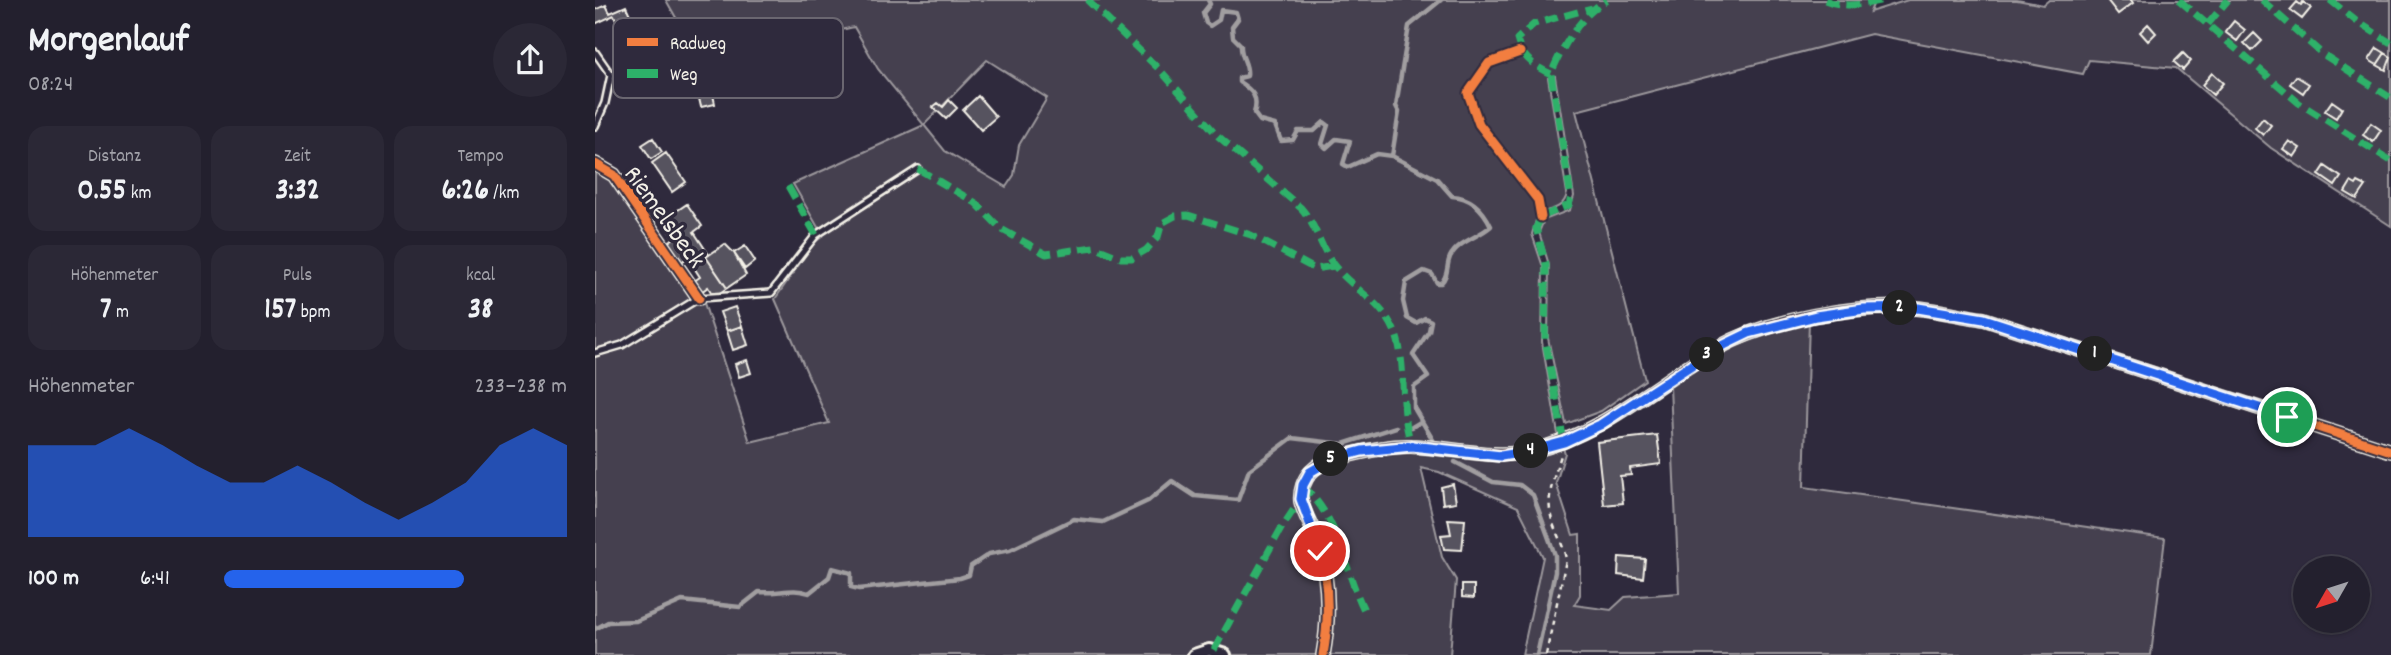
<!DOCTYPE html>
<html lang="de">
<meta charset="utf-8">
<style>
body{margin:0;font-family:Dekko,sans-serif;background:#2b2836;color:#f1f3f6;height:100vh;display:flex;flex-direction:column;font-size:26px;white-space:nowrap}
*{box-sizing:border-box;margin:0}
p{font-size:23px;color:#a3a3aa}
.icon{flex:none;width:38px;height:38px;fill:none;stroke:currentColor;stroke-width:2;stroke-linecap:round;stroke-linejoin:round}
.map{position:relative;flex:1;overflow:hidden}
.details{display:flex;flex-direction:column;background:#23202e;width:595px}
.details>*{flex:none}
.needle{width:46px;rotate:231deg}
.controls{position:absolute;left:1698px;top:556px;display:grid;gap:14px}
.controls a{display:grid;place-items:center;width:77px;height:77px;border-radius:50%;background:#23202e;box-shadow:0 2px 5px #0004,0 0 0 2px #403e4a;font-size:35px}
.pin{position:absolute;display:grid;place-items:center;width:60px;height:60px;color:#fff;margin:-30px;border:4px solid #fff;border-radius:50%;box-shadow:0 2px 7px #0007}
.km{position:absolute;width:35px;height:35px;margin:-18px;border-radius:50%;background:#222;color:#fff;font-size:19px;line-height:35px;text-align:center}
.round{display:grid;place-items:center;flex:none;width:74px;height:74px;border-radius:37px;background:#2b2836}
.head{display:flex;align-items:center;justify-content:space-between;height:119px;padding:0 28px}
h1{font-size:38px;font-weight:800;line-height:52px}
.metrics{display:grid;grid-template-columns:repeat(3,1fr);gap:10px;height:119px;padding:7px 28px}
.metrics div{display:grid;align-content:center;border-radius:18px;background:#2b2836;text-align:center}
.metrics b{font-size:30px;font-weight:800}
.metrics small{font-size:19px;font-weight:400}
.metrics p{font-size:19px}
.chart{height:196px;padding:14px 28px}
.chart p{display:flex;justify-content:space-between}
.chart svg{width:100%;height:126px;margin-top:7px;fill:#2563eb;opacity:.7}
ul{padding:0 28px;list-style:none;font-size:23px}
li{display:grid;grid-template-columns:112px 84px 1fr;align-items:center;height:52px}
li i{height:18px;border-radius:9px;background:#2563eb}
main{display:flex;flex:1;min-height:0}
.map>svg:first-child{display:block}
.green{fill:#454050;stroke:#9c989c;stroke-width:2;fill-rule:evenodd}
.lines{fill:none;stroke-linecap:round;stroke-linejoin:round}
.stream{stroke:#a19ea0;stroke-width:4.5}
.building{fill:#56525f;stroke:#f4f1e8;stroke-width:2}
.service-casing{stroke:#f4f1e8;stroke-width:10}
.minor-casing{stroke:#f4f1e8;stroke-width:16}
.path{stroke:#f4f1e8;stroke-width:2.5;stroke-dasharray:5 5;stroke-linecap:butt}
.service{stroke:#2f2a3d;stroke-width:5}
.minor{stroke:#2f2a3d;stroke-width:10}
.quiet{stroke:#2db169;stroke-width:7;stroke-dasharray:14 7;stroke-linecap:butt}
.cycleway-casing{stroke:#2f2a3d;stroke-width:13}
.cycleway{stroke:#f27e40;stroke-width:9}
.route-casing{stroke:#fff;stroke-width:14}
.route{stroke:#2563eb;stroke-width:9}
.labels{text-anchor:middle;stroke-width:7;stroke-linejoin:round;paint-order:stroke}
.street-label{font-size:26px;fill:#f4f1e8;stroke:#2f2a3d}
.key{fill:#2f2a3d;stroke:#6a6670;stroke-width:2}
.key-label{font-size:19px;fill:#f4f1e8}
</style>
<main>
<section class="details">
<div class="head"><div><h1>Morgenlauf</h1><p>08:24</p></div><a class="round"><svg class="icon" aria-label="share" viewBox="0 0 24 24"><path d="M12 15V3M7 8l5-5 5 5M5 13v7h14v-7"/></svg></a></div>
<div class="metrics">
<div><p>Distanz</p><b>0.55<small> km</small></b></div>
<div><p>Zeit</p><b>3:32</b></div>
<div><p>Tempo</p><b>6:26<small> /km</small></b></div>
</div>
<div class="metrics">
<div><p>Höhenmeter</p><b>7<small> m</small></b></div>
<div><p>Puls</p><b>157<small> bpm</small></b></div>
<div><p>kcal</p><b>38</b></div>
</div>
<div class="chart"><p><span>Höhenmeter</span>233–238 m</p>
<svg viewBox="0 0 160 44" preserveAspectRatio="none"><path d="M0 44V12L10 12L20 12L30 6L40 12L50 19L60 25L70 25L80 19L90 25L100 32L110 38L120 32L130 25L140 12L150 6L160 12V44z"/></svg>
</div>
<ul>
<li><b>100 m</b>6:41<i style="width:70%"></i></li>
</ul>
</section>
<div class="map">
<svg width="1796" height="655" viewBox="0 0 1796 655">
<rect width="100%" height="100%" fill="#2f2a3d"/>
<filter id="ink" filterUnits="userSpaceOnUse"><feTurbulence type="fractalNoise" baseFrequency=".0143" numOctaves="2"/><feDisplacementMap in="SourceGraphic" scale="14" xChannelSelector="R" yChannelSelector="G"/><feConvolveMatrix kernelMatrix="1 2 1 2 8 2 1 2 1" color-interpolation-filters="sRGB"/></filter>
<g filter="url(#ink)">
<path class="green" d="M 71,0 L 1280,0 L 1275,12 L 1313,0 L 1422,0 L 1448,5 L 1454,0 L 1796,0 L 1796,226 L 1676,148 L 1581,68 L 1494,60 L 1488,74 L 1276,34 L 981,111 L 1050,380 L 1006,411 L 971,424 L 953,338 L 954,265 L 944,232 L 949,220 L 975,210 L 979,196 L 960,76 L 953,78 L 972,193 C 969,209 957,209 943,213 L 937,234 L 948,267 L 947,342 L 963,434 L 970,453 L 961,483 L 978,535 L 985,534 L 985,595 L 979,605 L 1016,610 L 1030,597 L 1084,593 L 1075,386 L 1121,353 L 1214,320 L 1209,487 L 1570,538 L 1556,655 L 927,655 L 948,557 L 923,507 L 844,472 L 826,468 L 847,557 L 861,580 L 855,655 L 0,655 L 0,170 L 15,177 L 104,304 L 109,303 L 155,442 L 234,423 L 180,299 L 219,243 L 228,236 L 198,184 L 329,125 L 283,69 L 259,27 L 126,58 L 88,30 ZM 392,60 L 452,98 L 424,145 L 419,175 L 411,187 L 350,151 L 329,125 Z"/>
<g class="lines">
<path class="stream" d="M 613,0 L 615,4 L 608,13 L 611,23 L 615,26 L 624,20 L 626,10 L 641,12 L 643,19 L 637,27 L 638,37 L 646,45 C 645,57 654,64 652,76 L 644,78 L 644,82 C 657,90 664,97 659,113 L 665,121 L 680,125 L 686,141 L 698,140 L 703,131 L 719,131 L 729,122 L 733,125 L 727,144 L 731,148 L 741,139 L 755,141 L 748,164 L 753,167 L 782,154 L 797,156 L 842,179 L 857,196 C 876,197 888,209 896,226 C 884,237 863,241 855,257 C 851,266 854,275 846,283 L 842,283 L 837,274 L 829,271 L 811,282 L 808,301 L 812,318 L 821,323 L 830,318 L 836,321 L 834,331 L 818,355 L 833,377 L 819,387 L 819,408 L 838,440
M 797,156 L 804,112 L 801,106 L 814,26 L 846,0
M 817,427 L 827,421
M 860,462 L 898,482 L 925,485 L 938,495 L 960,555 L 960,572 L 942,655
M 0,629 L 13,622 L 41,621 L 87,601 L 145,607 L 164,592 C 183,594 197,587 214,593 L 234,577 L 237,568 L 256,573 L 256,587 L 264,589 L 365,578 L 374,575 L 376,566 L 394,554 L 415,550 L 479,519 L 508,522 L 553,501 L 577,481 L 600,496 L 643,500 L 654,470 L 697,438 L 748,444 L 801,427"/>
</g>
<path class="building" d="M 1512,0 L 1536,0 L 1538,3 L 1523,14 Z
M 1702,2 L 1706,5 L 1708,2 L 1716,8 L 1707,19 L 1695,10 Z
M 11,5 L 15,13 L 31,6 L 40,26 L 37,27 L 43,40 L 32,45 L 19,15 L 0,24 L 0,10 Z
M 1639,21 L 1650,30 L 1642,41 L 1630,32 Z
M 1553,24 L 1561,33 L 1553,41 L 1545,32 Z
M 1659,33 L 1667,41 L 1657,51 L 1649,43 Z
M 1782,48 L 1790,53 L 1782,65 L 1774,60 Z
M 1588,53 L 1596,61 L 1588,70 L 1579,62 Z
M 1790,53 L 1796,57 L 1791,70 L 1782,65 Z
M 119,67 L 122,84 L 116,85 L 120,104 L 106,107 L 98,72 Z
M 1617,73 L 1628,83 L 1618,95 L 1607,85 Z
M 1701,76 L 1714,84 L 1708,93 L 1695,84 Z
M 383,96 L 401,117 L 386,130 L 368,110 Z
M 354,100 L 362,108 L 351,119 L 338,107 L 343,103 L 348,107 Z
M 1737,101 L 1747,108 L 1741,118 L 1730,111 Z
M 1668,118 L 1676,125 L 1668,135 L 1660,128 Z
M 1776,123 L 1786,130 L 1778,142 L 1768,135 Z
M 58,138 L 67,152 L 56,159 L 47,145 Z
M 1694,141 L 1705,148 L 1699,157 L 1688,149 Z
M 71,153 L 91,182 L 77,192 L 57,163 Z
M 1730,166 L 1746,177 L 1740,186 L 1724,175 Z
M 1756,182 L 1761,185 L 1763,182 L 1771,186 L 1762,199 L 1750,192 Z
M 92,204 L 107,226 L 99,232 L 114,255 L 98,266 L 92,258 L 85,263 L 72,243 L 79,238 L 67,221 Z
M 130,244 L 139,253 L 151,275 L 132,288 L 111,257 Z
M 150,246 L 160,261 L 150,269 L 139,253 Z
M 111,257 L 132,288 L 123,294 L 116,292 L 113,287 L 106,292 L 99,281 L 105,277 L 98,266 Z
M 140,307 L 147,326 L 132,331 L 125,312 Z
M 147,326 L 153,345 L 138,350 L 132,331 Z
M 152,360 L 156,373 L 144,377 L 140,364 Z
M 1062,435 L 1066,464 L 1035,468 L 1036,475 L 1025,476 L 1028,503 L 1009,505 L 1002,442 Z
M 858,484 L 861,502 L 848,504 L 846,487 Z
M 853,519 L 870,520 L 867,550 L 849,549 L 846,535 L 856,534 Z
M 1024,557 L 1050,559 L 1048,578 L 1023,575 Z
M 867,585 L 879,585 L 879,598 L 867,597 Z"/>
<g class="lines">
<g class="service-casing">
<path id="service" d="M 0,52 L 16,75 L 10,103 L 0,126
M 0,353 L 27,345 L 104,298 L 176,293 L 221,235 L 323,169"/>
</g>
<g class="minor-casing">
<path id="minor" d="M 0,164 L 19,175 L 104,298
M 599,655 L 614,650 L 630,655
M 728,655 C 735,616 734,578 722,540 C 718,527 709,515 706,501 C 705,491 709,479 716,472 C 726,461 740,458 754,455 C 774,450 796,445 816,446 C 857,447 896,460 937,451 C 1008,434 1060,384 1121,349 C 1176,318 1259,305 1321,308 C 1344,310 1367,316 1389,319 L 1796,451"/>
</g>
<path class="path" d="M 951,655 L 971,560 C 969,544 959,531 956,516 C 951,495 960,475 966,455"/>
<use href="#service" class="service"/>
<use href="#minor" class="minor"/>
<path class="quiet" d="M 492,0 L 566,71 L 623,136 L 706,208 C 721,225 725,246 738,264 C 760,293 795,304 804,345 C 811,378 805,414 817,446
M 1230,0 C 1249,8 1269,5 1289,0
M 1584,0 L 1704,103 L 1796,161
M 1667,0 L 1726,53 L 1796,98
M 1735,0 L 1761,21 L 1796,43
M 1613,24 L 1633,0
M 956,74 C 939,66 927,58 922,39 L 939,24 L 997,8
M 323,169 L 381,203 L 406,229 L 451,254 L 499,247 L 526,258 L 537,258 L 551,250 L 563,237 L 567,223 L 580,216 L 593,215 L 656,235 L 720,269 L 739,266
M 193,186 L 221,235
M 969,442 L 950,339 L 951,265 L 941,228 L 946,217 L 974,205 L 976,197 L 956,74 C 967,47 986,14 1012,0
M 707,485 C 747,522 747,566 770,612
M 619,650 L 687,527 L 706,499"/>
<g class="cycleway-casing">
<path id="cycleway" d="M 925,52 L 894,63 L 873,93 L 884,124 L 943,200 L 946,217
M 0,164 L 19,175 L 104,298
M 728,655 C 735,616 734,578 722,540 C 718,527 709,515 706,501 C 705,491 709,479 716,472 C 726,461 740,458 754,455 C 774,450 796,445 816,446 C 857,447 896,460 937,451 C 1008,434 1060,384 1121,349 C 1176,318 1259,305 1321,308 C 1344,310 1367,316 1389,319 L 1796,451"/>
</g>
<use href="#cycleway" class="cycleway"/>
</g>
</g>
<g class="lines" filter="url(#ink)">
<g class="route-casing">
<path id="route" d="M 725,551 L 706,499 L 708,485 L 715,472 L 737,459 L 767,451 L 817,446 L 906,456 L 936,451 L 969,442 L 1005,425 L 1121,349 L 1154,333 L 1221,316 L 1269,309 L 1323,308 L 1389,319 L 1692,417"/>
</g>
<use href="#route" class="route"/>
</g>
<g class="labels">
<g class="street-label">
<text transform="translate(71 216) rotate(54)" y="9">Riemelsbeck</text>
</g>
</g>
<rect x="18" y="18" width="230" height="80" rx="10" class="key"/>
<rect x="32" y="38" width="31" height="8" fill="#f27e40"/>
<rect x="32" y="69" width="31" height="9" fill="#2db169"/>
<g class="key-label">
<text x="75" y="49">Radweg</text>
<text x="75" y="80">Weg</text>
</g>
</svg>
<div class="controls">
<a><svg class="needle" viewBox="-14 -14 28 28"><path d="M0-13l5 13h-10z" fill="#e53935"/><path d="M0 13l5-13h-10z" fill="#a3a3aa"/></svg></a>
</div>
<div class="pin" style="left:1692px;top:417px;background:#1e9e55"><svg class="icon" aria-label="arrive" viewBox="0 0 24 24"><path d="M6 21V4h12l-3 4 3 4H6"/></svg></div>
<div class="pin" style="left:725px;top:551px;background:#d93025"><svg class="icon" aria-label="check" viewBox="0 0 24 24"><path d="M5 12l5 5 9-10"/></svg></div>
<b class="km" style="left:1500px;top:354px">1</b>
<b class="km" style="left:1305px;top:308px">2</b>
<b class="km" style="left:1112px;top:355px">3</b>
<b class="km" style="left:936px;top:451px">4</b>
<b class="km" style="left:736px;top:459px">5</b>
</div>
</main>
